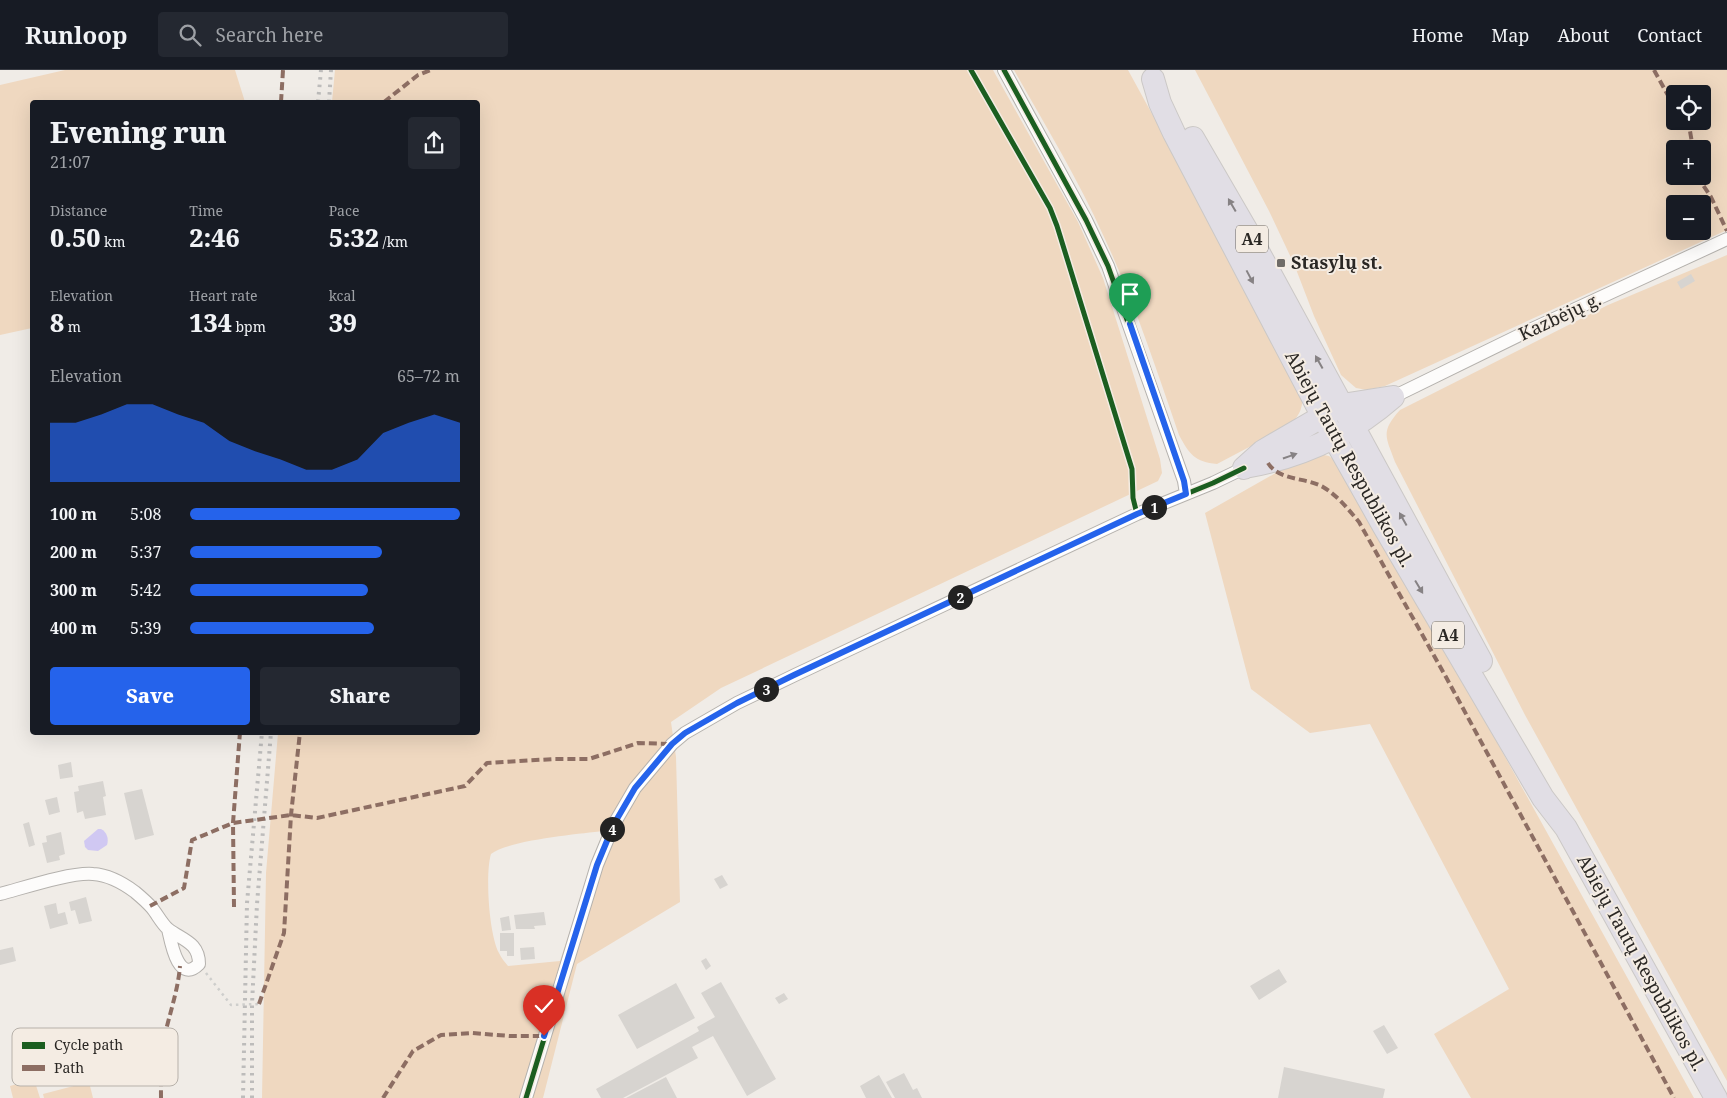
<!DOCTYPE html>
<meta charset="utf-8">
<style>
body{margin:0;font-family:"Noto Serif",serif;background:#242831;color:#f1f3f6;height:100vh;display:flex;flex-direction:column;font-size:19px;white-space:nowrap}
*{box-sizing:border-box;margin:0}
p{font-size:16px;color:#9ea1a6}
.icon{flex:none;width:28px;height:28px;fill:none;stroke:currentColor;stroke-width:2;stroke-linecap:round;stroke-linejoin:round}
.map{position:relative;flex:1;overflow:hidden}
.sheet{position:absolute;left:30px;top:30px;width:450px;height:635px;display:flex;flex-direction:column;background:#171b24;border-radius:5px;box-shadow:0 5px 20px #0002}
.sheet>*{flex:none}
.fabs{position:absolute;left:1666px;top:15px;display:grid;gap:10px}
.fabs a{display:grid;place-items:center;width:45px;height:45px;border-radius:5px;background:#171b24;box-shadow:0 5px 20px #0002;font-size:25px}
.pin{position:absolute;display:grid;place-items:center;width:42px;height:42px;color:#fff;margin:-51px -21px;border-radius:50% 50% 50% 0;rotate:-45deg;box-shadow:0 0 5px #0007}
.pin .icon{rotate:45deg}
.km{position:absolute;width:25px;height:25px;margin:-12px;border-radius:50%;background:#222;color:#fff;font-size:14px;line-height:25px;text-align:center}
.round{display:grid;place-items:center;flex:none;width:52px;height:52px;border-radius:5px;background:#242831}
.headline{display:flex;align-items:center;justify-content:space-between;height:85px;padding:0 20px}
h1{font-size:28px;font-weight:800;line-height:38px}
.metrics{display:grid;grid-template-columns:repeat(3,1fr);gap:8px;height:85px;padding:5px 20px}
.metrics div{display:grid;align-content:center}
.metrics b{font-size:25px;font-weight:800}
.metrics small{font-size:14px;font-weight:400}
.metrics p{font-size:14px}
.chart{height:140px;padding:10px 20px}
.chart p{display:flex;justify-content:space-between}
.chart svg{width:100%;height:90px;margin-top:5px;fill:#2563eb;opacity:.7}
.cta{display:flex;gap:10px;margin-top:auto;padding:10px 20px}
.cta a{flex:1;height:58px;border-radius:5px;background:#2563eb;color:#fff;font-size:20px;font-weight:800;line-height:58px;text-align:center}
.cta a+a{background:#242831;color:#f1f3f6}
ul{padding:0 20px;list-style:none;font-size:16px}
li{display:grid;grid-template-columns:80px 60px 1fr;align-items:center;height:38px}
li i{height:12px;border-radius:6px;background:#2563eb}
header{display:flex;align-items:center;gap:30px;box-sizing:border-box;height:70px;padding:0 25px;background:#171b24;border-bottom:1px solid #363941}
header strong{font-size:24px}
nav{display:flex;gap:28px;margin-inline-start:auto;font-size:18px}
.search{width:350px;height:45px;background:#242831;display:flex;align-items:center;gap:12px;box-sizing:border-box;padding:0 18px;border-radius:5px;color:#9ea1a6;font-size:19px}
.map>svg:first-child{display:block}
.green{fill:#efd8c0;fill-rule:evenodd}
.water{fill:#d0c8f2}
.building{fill:#d7d4d0}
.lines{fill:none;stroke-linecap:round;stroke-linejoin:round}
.street-casing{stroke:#b4b1ad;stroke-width:14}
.highway-casing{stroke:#cbc8c6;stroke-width:24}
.path{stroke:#cececc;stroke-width:2.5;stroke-dasharray:2.5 4;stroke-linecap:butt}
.street{stroke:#fdfcfb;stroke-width:12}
.highway{stroke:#e1dee5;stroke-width:22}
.rail{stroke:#bdbcbb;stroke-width:4;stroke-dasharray:2.5 5;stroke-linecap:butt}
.quiet{stroke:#8d6e63;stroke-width:4;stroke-dasharray:8 4;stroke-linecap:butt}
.cycleway-casing{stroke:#f4ece3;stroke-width:8}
.cycleway{stroke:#1b5e20;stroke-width:5}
.oneway{fill:#868284}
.route-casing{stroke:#fff;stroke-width:10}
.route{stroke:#2563eb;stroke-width:6}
.poi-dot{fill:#6f6c68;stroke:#f4ece3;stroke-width:2}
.labels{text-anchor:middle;stroke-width:4;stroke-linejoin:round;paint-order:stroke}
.shield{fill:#f4ece3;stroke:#67625d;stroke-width:1}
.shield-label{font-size:16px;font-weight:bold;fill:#2a2724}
.poi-label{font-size:18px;font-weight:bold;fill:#2a2724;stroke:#f4ece3;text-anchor:start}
.street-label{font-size:18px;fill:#2a2724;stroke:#f4ece3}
.key{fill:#f4ece3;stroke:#b7b1aa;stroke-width:1}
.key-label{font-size:14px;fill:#2a2724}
</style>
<header>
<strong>Runloop</strong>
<div class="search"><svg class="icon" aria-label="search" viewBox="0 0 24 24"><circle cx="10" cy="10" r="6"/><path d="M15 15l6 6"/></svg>Search here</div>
<nav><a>Home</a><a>Map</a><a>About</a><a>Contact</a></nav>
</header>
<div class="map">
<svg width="1727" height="1028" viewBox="0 0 1727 1028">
<rect width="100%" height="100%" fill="#f0ece7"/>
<path class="green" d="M 65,0 L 235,0 L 245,32 L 32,32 L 32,258 L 0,265 L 0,15 Z
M 335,0 L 993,0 L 1078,152 L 1103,208 L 1160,389 L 1162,403 L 1158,411 L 721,618 L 671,652 L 676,687 L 680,832 L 577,894 L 543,1028 L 262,1028 L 266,803 L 278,663 L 478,662 L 478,32 L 332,32 ZM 603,761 L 560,891 L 508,896 C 505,892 501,888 499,883 C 489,864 485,804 491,784 C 509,770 579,764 603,761 Z
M 1014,0 L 1128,0 L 1302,318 C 1304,336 1301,346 1287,357 L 1217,394 C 1195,392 1189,384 1179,365 C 1156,298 1134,231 1104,167 C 1078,109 1045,55 1014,0 Z
M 1195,0 L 1727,0 L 1727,160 L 1385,316 L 1367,320 L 1356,318 L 1341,305 L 1314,246 L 1294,194 L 1269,141 ZM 1675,24 L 1702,24 L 1702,51 L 1675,51 ZM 1675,79 L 1702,79 L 1702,106 L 1675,106 ZM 1675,134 L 1702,134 L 1702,161 L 1675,161 Z
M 1727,185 L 1727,1011 L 1525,645 L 1395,392 C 1386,367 1380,362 1400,340 L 1608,235 Z
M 1319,384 L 1329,386 L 1340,395 L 1478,638 L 1694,1028 L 1471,1028 L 1434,964 L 1509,919 L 1370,654 L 1310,663 L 1251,619 L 1205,443 L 1302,388 Z
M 34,1009 L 40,1028 L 13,1028 L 10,1016 Z
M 89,1012 L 93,1028 L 44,1028 L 43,1024 Z"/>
<path class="water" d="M 98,759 L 101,759 C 107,762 109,769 107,775 L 98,781 L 88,780 L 85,777 L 84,771 Z"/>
<path class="building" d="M 1691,204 L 1695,211 L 1681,219 L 1677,212 Z
M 71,692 L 73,707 L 60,709 L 58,695 Z
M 103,711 L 106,726 L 103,727 L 106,745 L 85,749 L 83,741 L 77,743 L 74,722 L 79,721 L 78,716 Z
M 142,719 L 154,765 L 135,770 L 124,723 Z
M 57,727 L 60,742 L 49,745 L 45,730 Z
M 29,752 L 35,775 L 29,777 L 23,754 Z
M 61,762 L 65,784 L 59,786 L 60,790 L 47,793 L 42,773 L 47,772 L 46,766 Z
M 722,805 L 728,815 L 720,819 L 714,809 Z
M 86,827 L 92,851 L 79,854 L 75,840 L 71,841 L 69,832 Z
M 56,833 L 58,844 L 65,842 L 68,854 L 50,859 L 44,836 Z
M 544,842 L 546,855 L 534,856 L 535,859 L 516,859 L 514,845 Z
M 509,846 L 511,860 L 502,861 L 500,848 Z
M 500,863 L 514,863 L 514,886 L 507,886 L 507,881 L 500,881 Z
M 13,877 L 16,891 L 0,895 L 0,880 Z
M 534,877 L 535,889 L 521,890 L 520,878 Z
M 706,888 L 711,896 L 706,900 L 701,891 Z
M 1279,899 L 1287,912 L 1259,930 L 1250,916 Z
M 721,912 L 776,1009 L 747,1026 L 713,966 L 692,977 L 698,988 L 623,1028 L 601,1028 L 596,1019 L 699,961 L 697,957 L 715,947 L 701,923 Z
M 676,913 L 695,948 L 637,979 L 618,945 Z
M 784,923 L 788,929 L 779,934 L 775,928 Z
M 1384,955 L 1398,978 L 1387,984 L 1373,961 Z
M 1284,997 L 1385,1019 L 1383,1028 L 1278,1028 Z
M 904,1003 L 913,1020 L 917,1018 L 922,1028 L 895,1028 L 886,1012 Z
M 879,1005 L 892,1028 L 866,1028 L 860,1016 Z
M 666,1007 L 677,1028 L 626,1028 Z"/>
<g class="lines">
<g class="street-casing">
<path id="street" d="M 1004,0 L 1086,150 L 1108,196 L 1184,411 L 1186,424
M 1393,327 L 1532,259 L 1727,169
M 0,824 C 23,818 71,802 93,804 C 109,805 123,813 135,822 C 141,827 147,832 152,838 C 157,844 162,854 168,859 C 182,870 199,872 199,894 C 178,915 171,872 168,859
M 526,1028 L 597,795 L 614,754 L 635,718 L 672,674 L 685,663 L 737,633 L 795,605 L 1137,444 L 1213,413 L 1244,398"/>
</g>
<g class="highway-casing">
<path id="highway" d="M 1153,9 L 1160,33 L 1174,63 L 1334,368 L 1383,455 L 1543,728 L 1566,758 L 1716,1028
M 1193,68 L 1247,161 L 1481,591
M 1250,396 C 1304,386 1352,363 1393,327
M 1244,398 L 1263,381 L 1342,335 L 1393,327"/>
</g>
<path class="path" d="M 206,903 L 231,935 L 259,934"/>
<use href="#street" class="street"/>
<use href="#highway" class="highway"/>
<path class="rail" d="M 318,32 L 321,0
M 329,32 L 331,0
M 243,1028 L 247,833 L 262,662
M 252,1028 L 252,934 L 257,834 L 271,662"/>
<path class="quiet" d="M 1654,0 L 1675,38
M 281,32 L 283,0
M 384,32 L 418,5 L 431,0
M 1684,51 L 1690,61 L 1693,79
M 1697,106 L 1711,127 L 1727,161
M 1268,393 C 1279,411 1305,407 1323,417 C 1338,426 1348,439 1359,452 L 1446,607 L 1674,1028
M 150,836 L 184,818 L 192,770 L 233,753 L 291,745 L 317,748 L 465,716 L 487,693 L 554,689 L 589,689 L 638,673 L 672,674
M 234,837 L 233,753 L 240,662
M 259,934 L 284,863 L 291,745 L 300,662
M 161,1028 C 161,1009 160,988 164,969 C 169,945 178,921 180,896
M 383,1028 L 413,981 L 441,965 L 472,963 L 510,966 L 544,966"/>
<g class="cycleway-casing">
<path id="cycleway" d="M 971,0 L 1050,138 L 1057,156 L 1132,399 L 1133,428 L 1137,444
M 1004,0 L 1086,150 L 1108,196 L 1184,411 L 1186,424
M 526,1028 L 597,795 L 614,754 L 635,718 L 672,674 L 685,663 L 737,633 L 795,605 L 1137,444 L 1213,413 L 1244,398"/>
</g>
<use href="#cycleway" class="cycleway"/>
</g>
<defs><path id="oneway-solid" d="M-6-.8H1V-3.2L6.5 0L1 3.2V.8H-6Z" transform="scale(1.25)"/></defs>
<g class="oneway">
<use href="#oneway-solid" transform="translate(1232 135) rotate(-120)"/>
<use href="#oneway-solid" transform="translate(1250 207) rotate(62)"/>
<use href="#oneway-solid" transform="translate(1319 292) rotate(-119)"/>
<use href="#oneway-solid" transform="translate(1290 386) rotate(-19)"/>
<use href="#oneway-solid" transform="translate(1403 449) rotate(-119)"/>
<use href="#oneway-solid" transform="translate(1419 517) rotate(59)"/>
</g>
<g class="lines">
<g class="route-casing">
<path id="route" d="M 544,966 L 597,795 L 614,754 L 635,718 L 672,674 L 685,663 L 737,633 L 794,605 L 1137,444 L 1186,424 L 1184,411 L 1130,254"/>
</g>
<use href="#route" class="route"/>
</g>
<rect class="poi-dot" x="1276" y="188" width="10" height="10" rx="2.5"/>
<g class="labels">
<g class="shield">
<rect x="1236" y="155.5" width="32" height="27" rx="4"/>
<rect x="1432" y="551.5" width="32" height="27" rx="4"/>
</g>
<g class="shield-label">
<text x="1252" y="175">A4</text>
<text x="1448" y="571">A4</text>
</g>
<g class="poi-label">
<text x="1291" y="199">Stasylų st.</text>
</g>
<g class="street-label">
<text transform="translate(1560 247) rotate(-25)" y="6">Kazbėjų g.</text>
<text transform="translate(1349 389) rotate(61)" y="6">Abiejų Tautų Respublikos pl.</text>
<text transform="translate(1641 893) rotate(61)" y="6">Abiejų Tautų Respublikos pl.</text>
</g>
</g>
<rect x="12" y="958" width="166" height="58" rx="8" class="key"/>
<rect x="22" y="972" width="23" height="7" fill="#1b5e20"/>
<rect x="22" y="995" width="23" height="6" fill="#8d6e63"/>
<g class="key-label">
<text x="54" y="980">Cycle path</text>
<text x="54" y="1003">Path</text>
</g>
</svg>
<div class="fabs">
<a><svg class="icon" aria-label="locate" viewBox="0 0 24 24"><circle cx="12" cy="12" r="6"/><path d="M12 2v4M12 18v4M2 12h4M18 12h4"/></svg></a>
<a>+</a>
<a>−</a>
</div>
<div class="pin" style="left:1130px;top:254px;background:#1e9e55"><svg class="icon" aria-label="arrive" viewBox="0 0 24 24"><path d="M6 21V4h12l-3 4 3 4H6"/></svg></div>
<div class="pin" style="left:544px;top:966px;background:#d93025"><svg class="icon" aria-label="check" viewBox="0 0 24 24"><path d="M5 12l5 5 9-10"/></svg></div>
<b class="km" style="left:1154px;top:437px">1</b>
<b class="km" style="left:960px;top:527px">2</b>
<b class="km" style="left:766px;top:619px">3</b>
<b class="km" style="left:612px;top:759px">4</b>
<section class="sheet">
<div class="headline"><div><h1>Evening run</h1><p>21:07</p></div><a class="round"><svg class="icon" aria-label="share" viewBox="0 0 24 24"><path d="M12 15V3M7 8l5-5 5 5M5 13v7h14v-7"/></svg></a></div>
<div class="metrics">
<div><p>Distance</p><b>0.50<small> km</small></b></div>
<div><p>Time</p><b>2:46</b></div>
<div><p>Pace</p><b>5:32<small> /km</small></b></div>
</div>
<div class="metrics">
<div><p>Elevation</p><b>8<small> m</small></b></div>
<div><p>Heart rate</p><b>134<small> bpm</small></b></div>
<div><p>kcal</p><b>39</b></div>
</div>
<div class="chart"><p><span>Elevation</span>65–72 m</p>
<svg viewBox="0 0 160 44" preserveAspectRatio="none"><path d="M0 44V15L10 15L20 11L30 6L40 6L50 11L60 15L70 24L80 29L90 33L100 38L110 38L120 33L130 20L140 15L150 11L160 15V44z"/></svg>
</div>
<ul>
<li><b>100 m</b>5:08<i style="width:100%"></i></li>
<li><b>200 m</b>5:37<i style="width:71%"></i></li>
<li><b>300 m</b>5:42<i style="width:66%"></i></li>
<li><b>400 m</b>5:39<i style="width:68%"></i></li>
</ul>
<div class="cta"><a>Save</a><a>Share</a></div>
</section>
</div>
